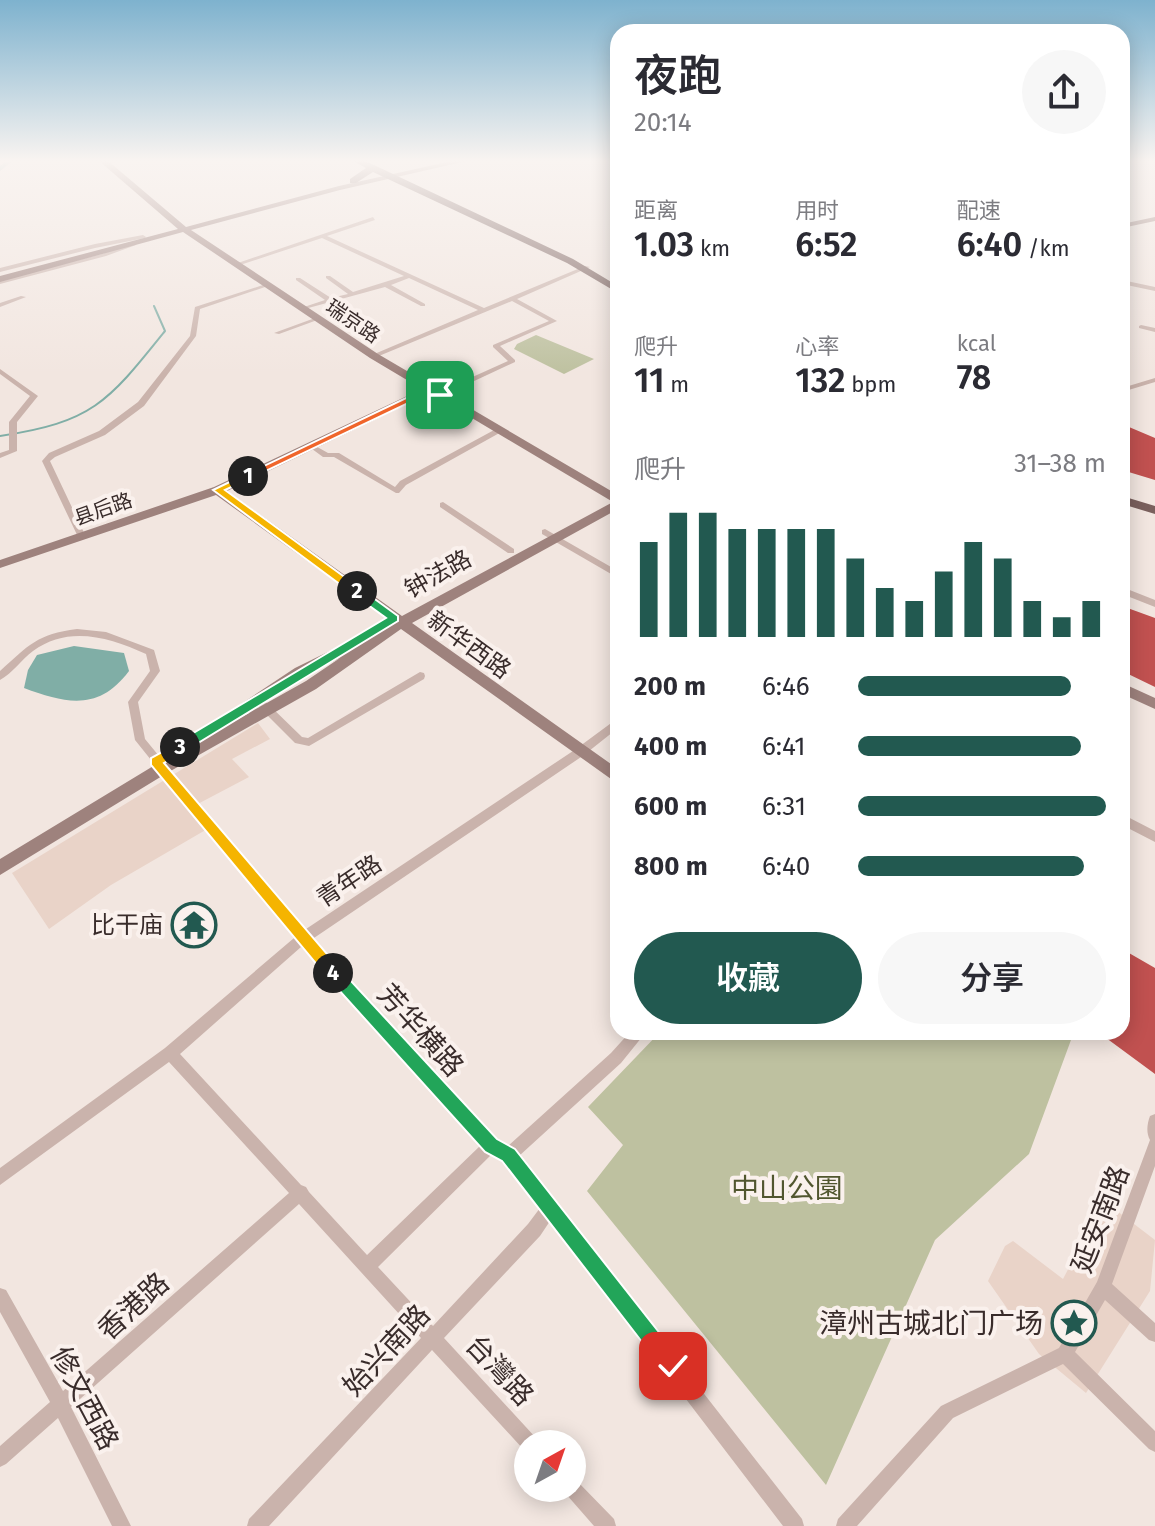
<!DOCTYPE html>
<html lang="zh">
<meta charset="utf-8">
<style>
body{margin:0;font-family:"Fira Sans","Noto Sans SC",sans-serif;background:#f7f7f7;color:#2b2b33;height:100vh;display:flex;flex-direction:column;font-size:30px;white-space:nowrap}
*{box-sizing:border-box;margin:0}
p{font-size:26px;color:#7c7c81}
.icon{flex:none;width:44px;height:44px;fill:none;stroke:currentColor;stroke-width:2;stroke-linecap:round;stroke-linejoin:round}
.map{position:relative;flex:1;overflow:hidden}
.drawer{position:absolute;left:610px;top:24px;width:520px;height:1016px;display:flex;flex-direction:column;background:#fff;border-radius:24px;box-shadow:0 4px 20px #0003}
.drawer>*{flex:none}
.needle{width:52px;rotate:40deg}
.controls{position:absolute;left:514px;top:1430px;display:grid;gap:16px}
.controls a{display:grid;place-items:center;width:72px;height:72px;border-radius:50%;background:#fff;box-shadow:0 4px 20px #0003;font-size:40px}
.pin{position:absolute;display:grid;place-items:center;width:68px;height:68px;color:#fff;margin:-34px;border-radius:16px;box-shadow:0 4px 12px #0006}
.km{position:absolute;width:40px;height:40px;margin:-20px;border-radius:50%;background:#222;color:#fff;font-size:22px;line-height:40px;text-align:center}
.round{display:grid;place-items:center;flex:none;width:84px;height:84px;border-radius:42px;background:#f7f7f7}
.head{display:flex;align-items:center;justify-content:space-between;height:136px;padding:0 24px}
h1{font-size:44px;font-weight:600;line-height:60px}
.stats{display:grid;grid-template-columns:repeat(3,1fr);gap:12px;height:136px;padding:8px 24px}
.stats div{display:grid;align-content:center}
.stats b{font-size:34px;font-weight:600}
.stats small{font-size:22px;font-weight:400}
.stats p{font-size:22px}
.chart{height:224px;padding:16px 24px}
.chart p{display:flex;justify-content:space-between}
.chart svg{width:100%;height:144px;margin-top:8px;stroke:#225950;stroke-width:6}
.button{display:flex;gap:16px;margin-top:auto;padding:16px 24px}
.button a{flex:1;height:92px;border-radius:48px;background:#225950;color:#fff;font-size:32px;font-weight:600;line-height:92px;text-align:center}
.button a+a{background:#f7f7f7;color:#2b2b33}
ul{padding:0 24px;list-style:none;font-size:26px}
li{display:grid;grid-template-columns:128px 96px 1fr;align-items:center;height:60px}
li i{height:20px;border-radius:10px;background:#225950}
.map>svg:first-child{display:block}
.green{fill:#bec1a0}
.plaza{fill:#e9d3c8}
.water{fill:#80aea6}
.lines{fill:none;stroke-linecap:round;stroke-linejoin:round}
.stream{stroke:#80aea6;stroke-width:2}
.canal{fill:#80aea6;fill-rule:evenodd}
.building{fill:#c15150}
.street{fill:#cab3ac;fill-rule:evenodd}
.secondary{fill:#9e827d;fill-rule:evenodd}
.primary{fill:#7a605d;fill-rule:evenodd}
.split-1{fill:#f0652b;stroke:#fff;stroke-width:2}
.split-2{fill:#f5b400;stroke:#fff;stroke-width:2}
.split-3{fill:#22a559;stroke:#fff;stroke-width:2}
.split-4{fill:#f5b400;stroke:#fff;stroke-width:2}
.split-5{fill:#22a559;stroke:#fff;stroke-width:2}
.labels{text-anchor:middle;stroke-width:8;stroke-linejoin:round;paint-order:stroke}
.far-street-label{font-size:20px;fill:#392c2b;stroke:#faf1ed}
.street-label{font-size:24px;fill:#392c2b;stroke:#faf1ed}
.poi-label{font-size:24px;fill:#392c2b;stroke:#faf1ed;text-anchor:end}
.near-street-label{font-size:28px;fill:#392c2b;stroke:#faf1ed}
.near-park-label{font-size:28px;fill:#51562f;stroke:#faf1ed}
.near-poi-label{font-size:28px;fill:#392c2b;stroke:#faf1ed;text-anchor:end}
</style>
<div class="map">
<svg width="1155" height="1526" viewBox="0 0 1155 1526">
<rect width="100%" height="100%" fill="#f2e6e0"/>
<path class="green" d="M 536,335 L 594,359 L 564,374 L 514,349 L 517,344 Z
M 660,1032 L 1071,1032 L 1071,1040 L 1029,1154 L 935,1240 L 826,1485 L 587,1191 L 623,1145 L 588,1107 Z"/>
<path class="plaza" d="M 258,723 L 270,739 L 232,759 L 249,777 L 192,807 L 209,828 L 111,885 L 49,929 L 12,873 Z
M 1104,1201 L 1155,1240 L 1150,1291 L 1086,1393 L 1039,1354 L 988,1281 L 1005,1246 L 1013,1241 L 1063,1279 Z"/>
<path class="water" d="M 74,646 L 124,653 L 129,671 C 99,711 67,704 24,688 L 28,670 L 37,655 Z"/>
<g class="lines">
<path class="stream" d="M 0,436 C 93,422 108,402 165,331 L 154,306"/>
<path class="canal" d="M 7,160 L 14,160 L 0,171 L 0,166 Z"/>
</g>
<path class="building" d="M 1129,427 L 1155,438 L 1155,480 L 1122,470 L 1122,433 Z
M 1122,606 L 1155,618 L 1155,687 L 1122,671 Z
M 1122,949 L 1155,968 L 1155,1074 L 1098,1032 L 1122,1032 Z"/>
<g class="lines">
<path class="street" d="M 109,160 L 115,160 L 111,163 Z
M 373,217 L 375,220 L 327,236 L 484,308 L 585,266 L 590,267 L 517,299 L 557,321 L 500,346 L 515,360 L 515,362 L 440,397 L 437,397 L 437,393 L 508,361 L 493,347 L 493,345 L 549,321 L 512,301 L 374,358 L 371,356 L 372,355 L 478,310 L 409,278 L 391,285 L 425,304 L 425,306 L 421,306 L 385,287 L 301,310 L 301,308 L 325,300 L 296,280 L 296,278 L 300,278 L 331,298 L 348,294 L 326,278 L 326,276 L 330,276 L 353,292 L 404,276 L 322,238 L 240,265 L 235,264 Z
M 143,235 L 146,237 L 145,238 L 95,248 L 0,272 L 0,268 L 95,244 Z
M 134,242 L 136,243 L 136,245 L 106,256 L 0,284 L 0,280 L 102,254 Z
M 1122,280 L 1155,287 L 1155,291 L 1122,284 Z
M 266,284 L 271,285 L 200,309 L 196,336 L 144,406 L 105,435 L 55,457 L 50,461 L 86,537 L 82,540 L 79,539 L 42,461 L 49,453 L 99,431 L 138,402 L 190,336 L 195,307 Z
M 21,296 L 26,297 L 0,307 L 0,303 Z
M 315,318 L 320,319 L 279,334 L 274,333 Z
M 1141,325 L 1155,328 L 1155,332 L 1139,328 L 1139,326 Z
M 0,369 L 38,396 L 17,422 L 17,451 L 0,458 L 0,453 L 9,450 L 9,422 L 30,396 L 0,374 Z
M 1155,378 L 1155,382 L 1122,392 L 1122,388 Z
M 496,429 L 503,431 L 406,485 L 399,493 L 396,493 L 334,457 L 323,457 L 308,446 L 312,444 L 328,453 L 339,453 L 395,487 L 400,481 Z
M 443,502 L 514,549 L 514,553 L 508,553 L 440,507 L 440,503 Z
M 545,529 L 618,571 L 618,578 L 542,534 L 542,530 Z
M 1122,587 L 1155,600 L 1155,607 L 1122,594 Z
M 77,629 L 106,632 L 154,650 L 160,671 L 138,702 L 145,739 L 303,931 L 576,749 L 618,718 L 618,728 L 584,755 L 311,940 L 496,1140 L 508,1146 L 611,1053 L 630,1032 L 646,1032 L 621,1063 L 519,1156 L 552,1199 L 556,1201 L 558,1207 L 802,1519 L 804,1526 L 783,1526 L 550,1221 L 540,1236 L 444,1338 L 536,1438 L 539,1444 L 528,1444 L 528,1452 L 524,1450 L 432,1350 L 269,1526 L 247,1526 L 249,1519 L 421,1338 L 299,1204 L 71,1407 L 131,1526 L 112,1526 L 58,1418 L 6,1464 L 0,1467 L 0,1446 L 50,1402 L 0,1312 L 0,1288 L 6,1290 L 63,1391 L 289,1193 L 169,1062 L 0,1185 L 0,1168 L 165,1048 L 294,938 L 135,740 L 128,702 L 150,671 L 146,654 C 109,637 68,625 33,651 C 21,660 13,673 0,680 L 0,671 C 29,645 37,634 77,629 ZM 301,947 L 481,1145 L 367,1255 L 309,1192 L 306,1187 L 301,1185 L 180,1054 ZM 492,1154 L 504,1160 L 540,1208 L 528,1224 L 433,1326 L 378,1267 Z
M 420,672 L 424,673 L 425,676 L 424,679 L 309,746 L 295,743 L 256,704 L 257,701 L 265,701 L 302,737 L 308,738 Z
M 1122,814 L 1155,831 L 1155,842 L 1122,825 Z
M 1155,1114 L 1155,1166 L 1112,1284 L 1155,1323 L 1155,1342 L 1149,1340 L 1105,1300 L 1075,1352 L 1155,1431 L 1155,1452 L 1149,1449 L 1063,1364 L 953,1418 L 857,1526 L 836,1526 L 838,1519 L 941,1406 L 1059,1348 L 1097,1282 L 1150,1140 C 1146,1133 1147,1124 1150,1116 Z
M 572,1479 L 578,1482 L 614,1519 L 616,1526 L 594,1526 L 566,1494 L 563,1488 L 572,1488 Z"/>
<path class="secondary" d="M 98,160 L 107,160 L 186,227 L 339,186 L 456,160 L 471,160 L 340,190 L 191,230 L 378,354 L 618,495 L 618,509 L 412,623 L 618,769 L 618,784 L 401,629 L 316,689 L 167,773 L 0,875 L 0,859 L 155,765 L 249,713 L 241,712 L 238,708 L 241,704 L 295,668 L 342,645 L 347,643 L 354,648 L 392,622 L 216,495 L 0,568 L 0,560 L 214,487 L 422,389 L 370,358 L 183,232 L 0,282 L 0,276 L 178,229 ZM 430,393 L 613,502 L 402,616 L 227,491 ZM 340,658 L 306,681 L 256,709 L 305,676 Z
M 1155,217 L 1155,221 L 1122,228 L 1122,224 Z
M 1122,683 L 1155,698 L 1155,709 L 1122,694 Z"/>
<path class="primary" d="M 351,160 L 362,160 L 374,165 L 573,259 L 618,286 L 618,293 L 567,263 L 373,172 L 356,183 L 350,183 L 350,179 L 366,168 Z
M 1122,496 L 1155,506 L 1155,514 L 1122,504 Z"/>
</g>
<linearGradient id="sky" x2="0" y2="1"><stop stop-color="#7eb2ce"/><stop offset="0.43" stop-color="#f9f4f1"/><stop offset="1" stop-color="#f9f4f1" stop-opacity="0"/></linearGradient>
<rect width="1155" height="374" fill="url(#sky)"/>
<path class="split-1" d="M 427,388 L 433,388 L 445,395 L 440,398 L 429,393 L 251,478 L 243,476 Z"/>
<path class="split-2" d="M 248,473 L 251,478 L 225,490 L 361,589 L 361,594 L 353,594 L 213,490 Z"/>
<path class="split-3" d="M 353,589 L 361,589 L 398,616 L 398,621 L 185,751 L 175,751 L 175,744 L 386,618 L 353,594 Z"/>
<path class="split-4" d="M 180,742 L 185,744 L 185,751 L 164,763 L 339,968 L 339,978 L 328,978 L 151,765 L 151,758 Z"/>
<path class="split-5" d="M 333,966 L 339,968 L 497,1139 L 515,1149 L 680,1359 L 683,1366 L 680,1373 L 673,1376 L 666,1373 L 502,1161 L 485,1152 L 328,978 L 328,968 Z"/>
<defs>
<g id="temple-ring" transform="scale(2.3)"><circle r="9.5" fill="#faf1ed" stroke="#225950" stroke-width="1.5"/><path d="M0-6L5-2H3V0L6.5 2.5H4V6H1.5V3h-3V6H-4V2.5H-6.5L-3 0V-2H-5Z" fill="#225950"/></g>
<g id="sight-ring" transform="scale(2.3)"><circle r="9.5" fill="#faf1ed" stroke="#225950" stroke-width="1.5"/><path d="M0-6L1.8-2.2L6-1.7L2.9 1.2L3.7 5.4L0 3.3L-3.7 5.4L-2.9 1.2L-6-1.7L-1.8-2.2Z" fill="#225950"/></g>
</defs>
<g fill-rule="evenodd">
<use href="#temple-ring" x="194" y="925"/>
<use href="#sight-ring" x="1074" y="1323"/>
</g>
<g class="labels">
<g class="far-street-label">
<text transform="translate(353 321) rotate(34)" y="7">瑞京路</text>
<text transform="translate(103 509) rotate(-19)" y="7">县后路</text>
</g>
<g class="street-label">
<text transform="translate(438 574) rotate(-29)" y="8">钟法路</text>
<text transform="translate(469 645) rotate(36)" y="8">新华西路</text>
<text transform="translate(349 881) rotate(-34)" y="8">青年路</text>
</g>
<g class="poi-label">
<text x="163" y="933">比干庙</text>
</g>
<g class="near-street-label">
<text transform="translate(421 1030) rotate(48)" y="10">芳华横路</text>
<text transform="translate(1100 1219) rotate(-69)" y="10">延安南路</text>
<text transform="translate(133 1306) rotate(-42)" y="10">香港路</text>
<text transform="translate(386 1350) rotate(-47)" y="10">始兴南路</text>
<text transform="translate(500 1370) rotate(47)" y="10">台灣路</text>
<text transform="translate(85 1398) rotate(62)" y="10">修文西路</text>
</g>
<g class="near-park-label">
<text x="787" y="1198">中山公園</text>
</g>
<g class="near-poi-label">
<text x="1043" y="1333">漳州古城北门广场</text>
</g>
</g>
</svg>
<div class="controls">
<a><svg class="needle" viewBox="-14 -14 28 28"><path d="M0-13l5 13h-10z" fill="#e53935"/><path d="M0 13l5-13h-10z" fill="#7c7c81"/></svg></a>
</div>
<div class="pin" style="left:440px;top:395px;background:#1e9e55"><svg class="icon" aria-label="arrive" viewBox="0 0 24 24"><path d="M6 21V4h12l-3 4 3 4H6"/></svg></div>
<div class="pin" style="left:673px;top:1366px;background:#d93025"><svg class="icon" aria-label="check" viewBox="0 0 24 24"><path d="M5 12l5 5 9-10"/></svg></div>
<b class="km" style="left:248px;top:476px">1</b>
<b class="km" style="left:357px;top:591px">2</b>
<b class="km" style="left:180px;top:747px">3</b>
<b class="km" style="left:333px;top:973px">4</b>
<section class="drawer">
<div class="head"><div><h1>夜跑</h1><p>20:14</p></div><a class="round"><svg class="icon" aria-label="share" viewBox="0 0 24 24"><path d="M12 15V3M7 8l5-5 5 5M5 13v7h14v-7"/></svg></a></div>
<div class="stats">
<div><p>距离</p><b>1.03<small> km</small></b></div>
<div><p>用时</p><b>6:52</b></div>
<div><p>配速</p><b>6:40<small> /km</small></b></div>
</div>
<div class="stats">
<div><p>爬升</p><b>11<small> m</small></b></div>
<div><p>心率</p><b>132<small> bpm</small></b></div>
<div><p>kcal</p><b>78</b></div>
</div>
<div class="chart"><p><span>爬升</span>31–38 m</p>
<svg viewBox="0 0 160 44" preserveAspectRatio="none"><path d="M5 44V15M15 44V6M25 44V6M35 44V11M45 44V11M55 44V11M65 44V11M75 44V20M85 44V29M95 44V33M105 44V24M115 44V15M125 44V20M135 44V33M145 44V38M155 44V33"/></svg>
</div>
<ul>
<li><b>200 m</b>6:46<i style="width:86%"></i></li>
<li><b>400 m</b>6:41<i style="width:90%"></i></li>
<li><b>600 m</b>6:31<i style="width:100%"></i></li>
<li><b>800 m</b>6:40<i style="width:91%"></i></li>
</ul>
<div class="button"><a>收藏</a><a>分享</a></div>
</section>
</div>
